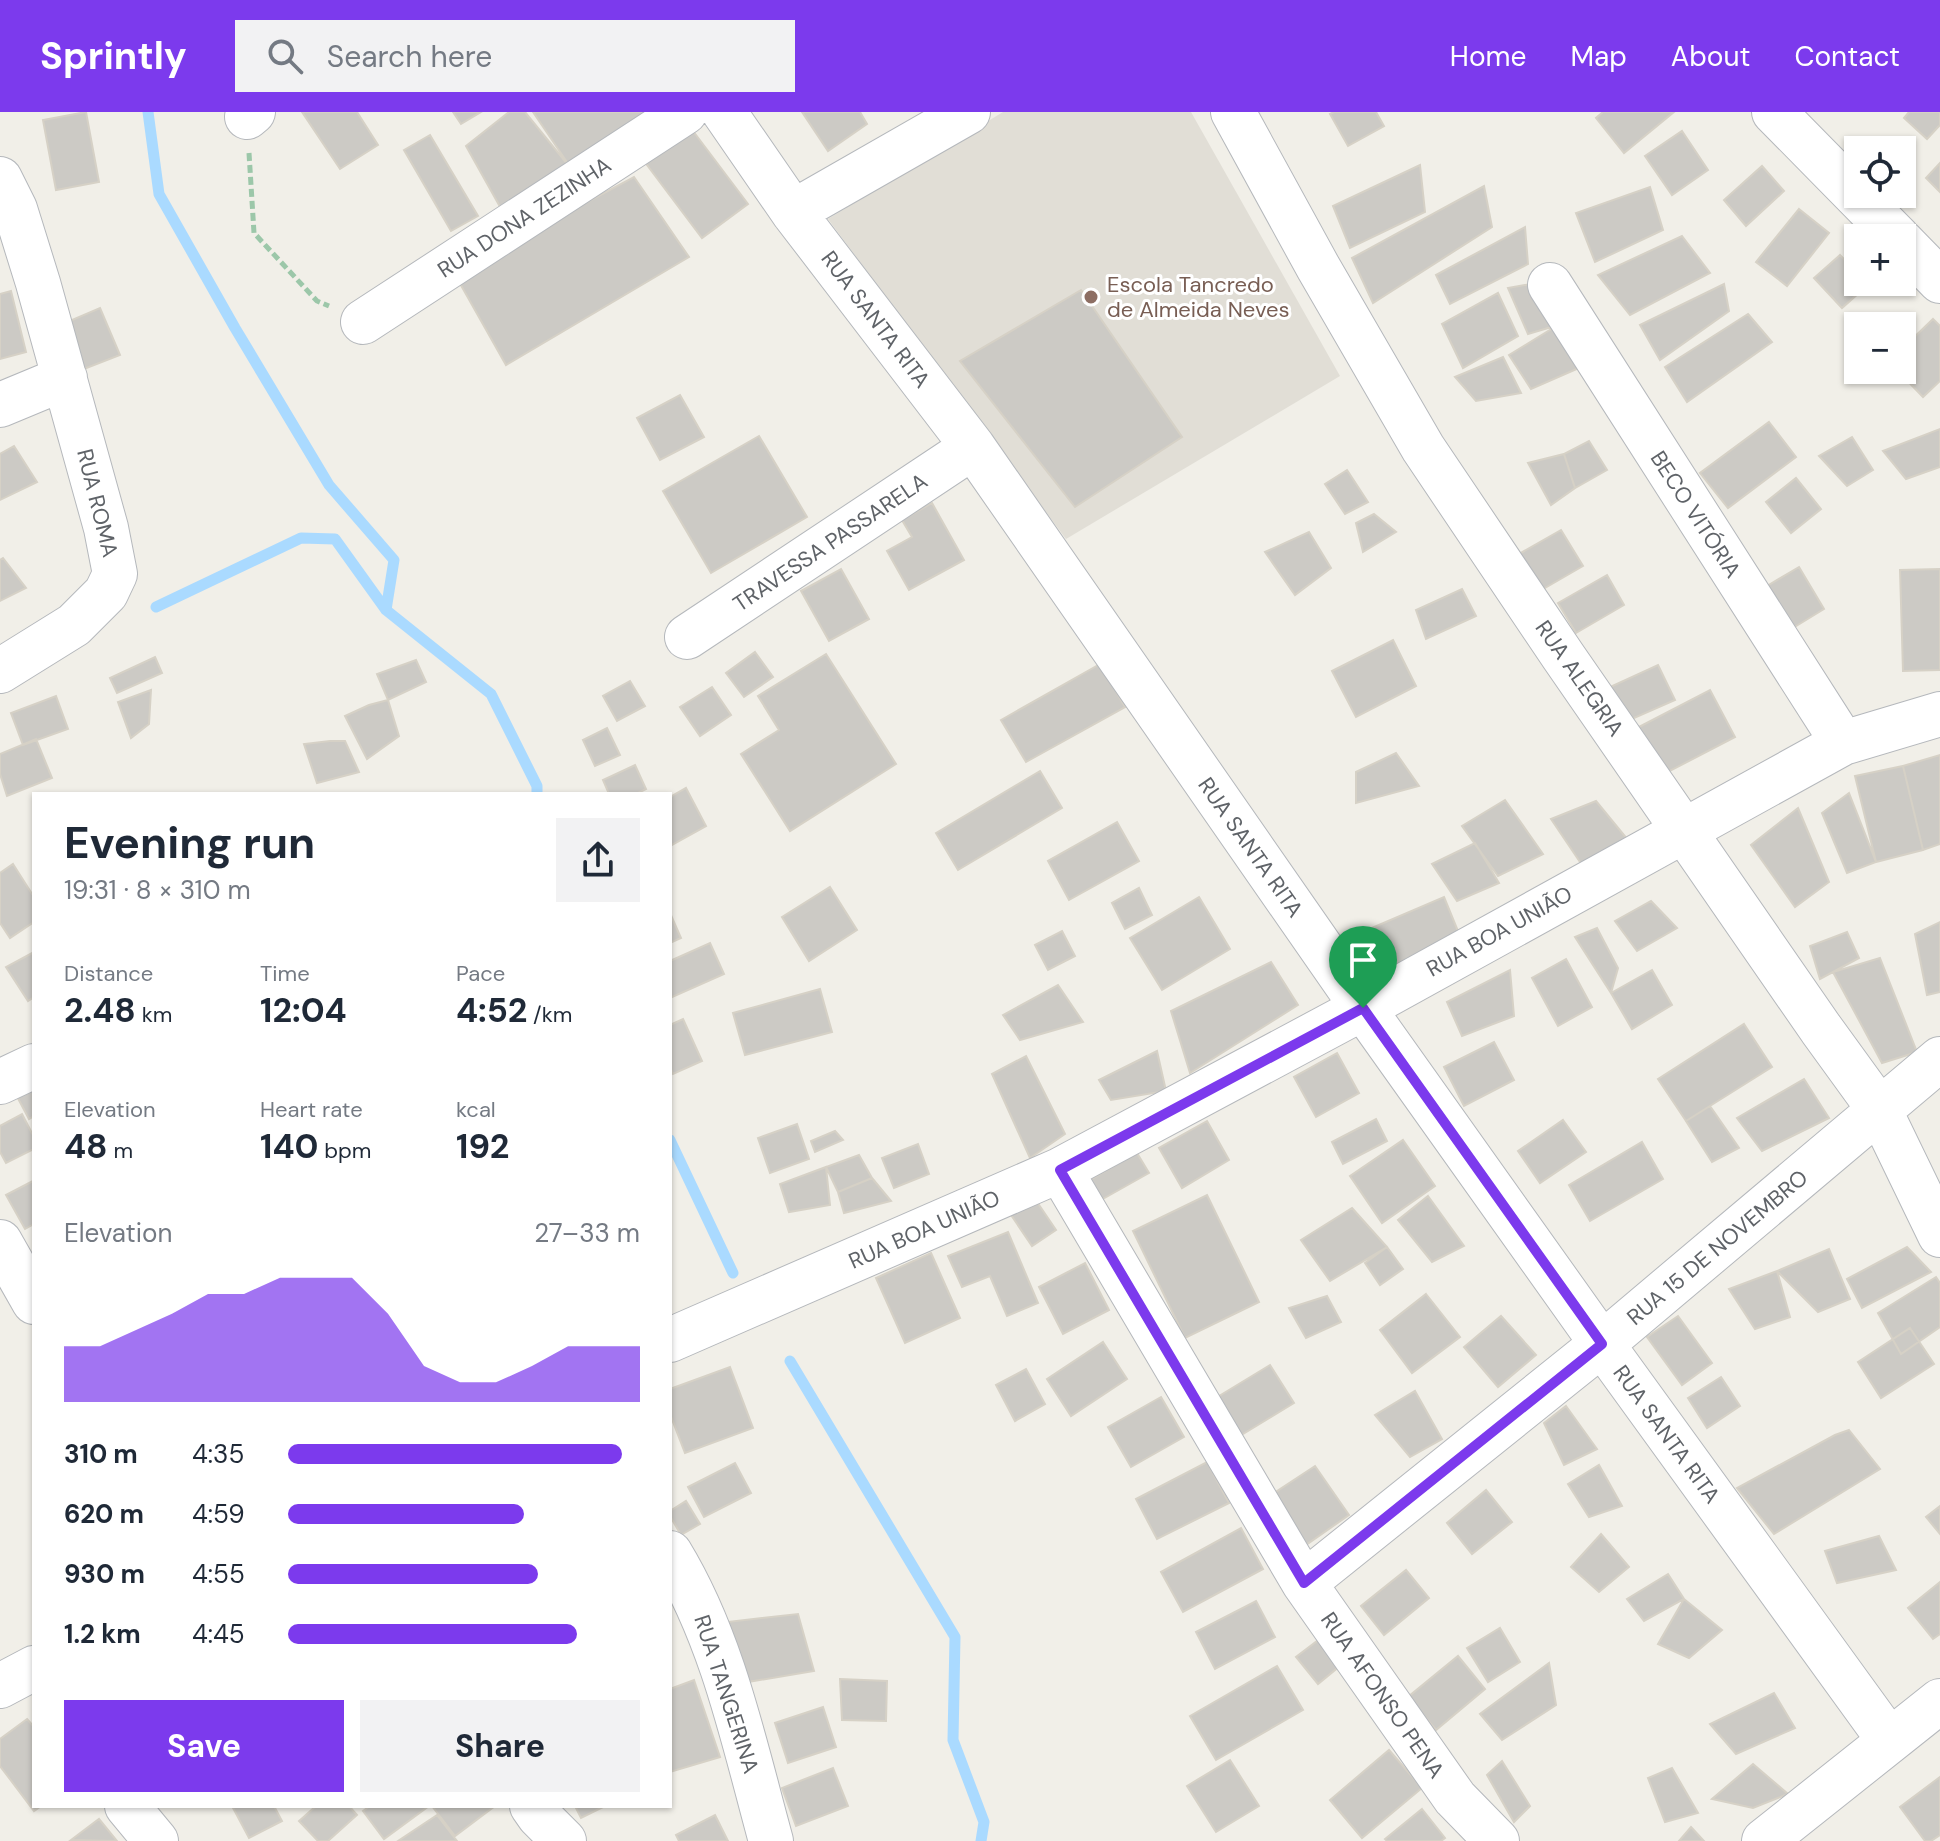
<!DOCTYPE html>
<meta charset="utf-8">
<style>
body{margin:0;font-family:"DM Sans",sans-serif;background:#f2f2f3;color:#1f2937;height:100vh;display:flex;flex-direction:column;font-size:30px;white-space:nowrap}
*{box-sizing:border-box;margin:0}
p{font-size:26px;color:#747a83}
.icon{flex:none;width:44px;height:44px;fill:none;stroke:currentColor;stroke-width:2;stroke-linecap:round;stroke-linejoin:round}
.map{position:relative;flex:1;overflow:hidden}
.sheet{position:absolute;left:32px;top:680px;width:640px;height:1016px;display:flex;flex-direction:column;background:#fff;border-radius:0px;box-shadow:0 2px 6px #0004}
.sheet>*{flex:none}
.buttons{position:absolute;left:1844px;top:24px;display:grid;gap:16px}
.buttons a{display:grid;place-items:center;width:72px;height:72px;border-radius:0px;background:#fff;box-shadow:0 2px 6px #0004;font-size:40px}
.pin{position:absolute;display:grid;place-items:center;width:68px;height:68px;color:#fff;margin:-82px -34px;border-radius:50% 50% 50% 0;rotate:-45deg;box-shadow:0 0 8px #0007}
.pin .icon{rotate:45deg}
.round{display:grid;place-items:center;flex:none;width:84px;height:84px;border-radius:0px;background:#f2f2f3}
.overview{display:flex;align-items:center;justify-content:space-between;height:136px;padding:0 32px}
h1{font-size:44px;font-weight:700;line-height:60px}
.stats{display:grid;grid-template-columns:repeat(3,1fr);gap:12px;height:136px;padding:8px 32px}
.stats div{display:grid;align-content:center}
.stats b{font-size:34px;font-weight:700}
.stats small{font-size:22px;font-weight:400}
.stats p{font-size:22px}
.chart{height:224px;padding:16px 32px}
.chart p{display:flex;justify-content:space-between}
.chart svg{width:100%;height:144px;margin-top:8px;fill:#7c3aed;opacity:.7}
.primary-button{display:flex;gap:16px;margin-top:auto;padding:16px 32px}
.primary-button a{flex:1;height:92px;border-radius:0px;background:#7c3aed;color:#fff;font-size:32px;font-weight:700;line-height:92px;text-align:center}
.primary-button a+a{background:#f2f2f3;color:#1f2937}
ul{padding:0 32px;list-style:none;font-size:26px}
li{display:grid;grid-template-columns:128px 96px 1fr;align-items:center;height:60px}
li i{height:20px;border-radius:10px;background:#7c3aed}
header{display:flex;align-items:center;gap:48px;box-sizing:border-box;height:112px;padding:0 40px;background:#7c3aed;color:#fff}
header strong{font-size:38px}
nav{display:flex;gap:44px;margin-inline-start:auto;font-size:28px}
.search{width:560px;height:72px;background:#f2f2f3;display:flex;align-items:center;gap:20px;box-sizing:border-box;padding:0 28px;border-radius:0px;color:#747a83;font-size:30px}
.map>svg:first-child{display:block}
.education{fill:#e1ded6}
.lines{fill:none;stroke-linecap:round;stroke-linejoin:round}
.stream{stroke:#aadaff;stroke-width:11}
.building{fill:#cccac5;stroke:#d6d1c6;stroke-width:2}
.minor-casing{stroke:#b5b8bc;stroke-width:46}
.path{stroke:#9cc7a9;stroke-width:5;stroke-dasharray:8 4;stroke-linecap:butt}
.minor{stroke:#fff;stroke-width:44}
.route-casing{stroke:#fff;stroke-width:16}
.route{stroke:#7c3aed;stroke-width:10}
.education-dot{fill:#8d6e63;stroke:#fff;stroke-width:3}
.labels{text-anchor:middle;stroke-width:6;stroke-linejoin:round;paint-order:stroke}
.street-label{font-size:22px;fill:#5f6368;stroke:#fff}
.education-label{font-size:22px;fill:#785e54;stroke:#fff;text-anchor:start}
</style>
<header>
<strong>Sprintly</strong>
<div class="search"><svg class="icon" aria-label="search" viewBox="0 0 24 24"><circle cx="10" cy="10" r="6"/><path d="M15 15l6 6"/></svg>Search here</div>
<nav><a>Home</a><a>Map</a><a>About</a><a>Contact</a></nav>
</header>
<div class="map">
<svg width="1940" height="1729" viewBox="0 0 1940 1729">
<rect width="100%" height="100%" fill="#f1efe8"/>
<path class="education" d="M 1003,0 L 1191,0 L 1340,264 L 1066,427 L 828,107 Z"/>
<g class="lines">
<path class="stream" d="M 148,0 L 159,82 L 235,216 L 329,373 L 394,448 L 386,498 L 491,582 L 537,674 L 537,682
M 156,495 L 301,426 L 335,427 L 386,498
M 670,1028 L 733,1161
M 790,1249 L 955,1525 L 953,1628 L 984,1710 L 981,1729"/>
</g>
<path class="building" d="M 86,0 L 99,70 L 56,78 L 43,8 Z
M 302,0 L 357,0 L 378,33 L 340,57 Z
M 453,0 L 481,0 L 461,12 Z
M 509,0 L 525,0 L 573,59 L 503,100 L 466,34 Z
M 533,0 L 668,0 L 573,59 Z
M 802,0 L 860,0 L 867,12 L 828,39 Z
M 1334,0 L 1376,0 L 1384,14 L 1348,34 L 1330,2 Z
M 1603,0 L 1674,0 L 1624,41 L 1596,6 Z
M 1909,0 L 1940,0 L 1940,13 L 1927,27 L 1904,6 Z
M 690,15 L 748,92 L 702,126 L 644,49 Z
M 1682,19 L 1708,58 L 1672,83 L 1645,44 Z
M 430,23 L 478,104 L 451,119 L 404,38 Z
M 1940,51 L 1940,80 L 1926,66 Z
M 1420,53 L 1425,100 L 1350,136 L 1333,94 Z
M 1762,54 L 1784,79 L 1746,114 L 1724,88 Z
M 634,65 L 689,145 L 506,253 L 454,161 Z
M 1484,74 L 1492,115 L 1373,191 L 1352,146 Z
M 1650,75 L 1663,118 L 1595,150 L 1576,101 Z
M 1799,97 L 1829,121 L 1787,174 L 1756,150 Z
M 1525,115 L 1528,152 L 1450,192 L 1436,163 Z
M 1682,124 L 1710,161 L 1630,203 L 1598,163 Z
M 1840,143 L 1858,162 L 1858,170 L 1868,173 L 1842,196 L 1814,166 Z
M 1542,170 L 1558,213 L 1528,222 L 1508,176 Z
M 1724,172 L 1729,199 L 1660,248 L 1640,213 Z
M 1081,178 L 1182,325 L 1075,395 L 960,249 Z
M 11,179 L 26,240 L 0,247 L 0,182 Z
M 1498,181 L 1518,224 L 1463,256 L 1442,212 Z
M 100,196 L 120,243 L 84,257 L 65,211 Z
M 1748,202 L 1772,230 L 1687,290 L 1665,255 Z
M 1933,207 L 1940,214 L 1940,269 L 1923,285 L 1897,258 L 1902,258 L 1902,237 Z
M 1558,213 L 1579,256 L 1531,277 L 1509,243 Z
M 1503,245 L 1521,281 L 1476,289 L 1455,265 Z
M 680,283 L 704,325 L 660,348 L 637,306 Z
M 1769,310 L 1796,345 L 1728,396 L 1700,361 Z
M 1940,317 L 1940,355 L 1906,367 L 1883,339 Z
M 759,324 L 807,405 L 711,461 L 663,379 Z
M 1852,325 L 1873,358 L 1847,374 L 1819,344 Z
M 1589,329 L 1607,358 L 1575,376 L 1564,342 Z
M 14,334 L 37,370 L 0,388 L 0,342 Z
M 1564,342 L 1575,376 L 1551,393 L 1528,351 Z
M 1347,358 L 1368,390 L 1345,402 L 1325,372 Z
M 1796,366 L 1821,397 L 1791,421 L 1766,390 Z
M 932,391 L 964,448 L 909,478 L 887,439 L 912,425 L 902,408 Z
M 1374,402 L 1396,420 L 1363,440 L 1356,411 Z
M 1561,418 L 1583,454 L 1526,487 L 1505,450 Z
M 1309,420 L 1331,456 L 1295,483 L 1265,440 Z
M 3,446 L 26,476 L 0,489 L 0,448 Z
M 1799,455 L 1824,497 L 1793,516 L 1767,474 Z
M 841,457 L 869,507 L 829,529 L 801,479 Z
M 1940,457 L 1940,558 L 1903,559 L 1900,458 Z
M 1607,463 L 1624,493 L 1576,521 L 1558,491 Z
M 1462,477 L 1476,504 L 1426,527 L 1416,498 Z
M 1393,528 L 1416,574 L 1356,605 L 1332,559 Z
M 755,540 L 773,565 L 744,585 L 726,561 Z
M 826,542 L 896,652 L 790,719 L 741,642 L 779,618 L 758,584 Z
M 155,545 L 162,561 L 117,581 L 110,566 Z
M 416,548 L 426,570 L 388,588 L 377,562 Z
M 1100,552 L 1125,595 L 1026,650 L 1001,608 Z
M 1658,553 L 1675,588 L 1625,610 L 1608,576 Z
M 630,569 L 645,594 L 617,609 L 603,584 Z
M 712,575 L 731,603 L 700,624 L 680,595 Z
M 151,578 L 149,612 L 131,626 L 118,590 Z
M 1710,578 L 1735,625 L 1662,663 L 1637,616 Z
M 56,584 L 68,617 L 23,633 L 11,601 Z
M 388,588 L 399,624 L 367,647 L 345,604 L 369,593 Z
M 607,616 L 620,643 L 595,654 L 583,628 Z
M 36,627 L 52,666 L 7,684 L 0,662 L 0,642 Z
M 330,629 L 345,629 L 359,660 L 317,671 L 304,632 Z
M 1396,641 L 1419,674 L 1356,691 L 1356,660 Z
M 1940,643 L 1940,732 L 1923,738 L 1903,654 Z
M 635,653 L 646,677 L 636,682 L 609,682 L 603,668 Z
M 1903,654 L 1923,738 L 1876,750 L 1855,664 Z
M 1040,659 L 1062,696 L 958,758 L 936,721 Z
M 686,676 L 706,714 L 670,734 L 670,685 Z
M 1849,681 L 1876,750 L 1847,761 L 1822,701 Z
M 1505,688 L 1543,742 L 1498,764 L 1462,714 Z
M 1596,689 L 1628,728 L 1582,753 L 1551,707 Z
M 1798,696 L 1829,770 L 1795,795 L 1751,733 Z
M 1117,710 L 1139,749 L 1069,788 L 1048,749 Z
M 1475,731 L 1499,771 L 1457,789 L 1432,752 Z
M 13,752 L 34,785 L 34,810 L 10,826 L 0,811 L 0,761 Z
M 830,775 L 857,818 L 809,849 L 782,805 Z
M 1139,776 L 1152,803 L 1125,817 L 1112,791 Z
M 1199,785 L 1230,837 L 1162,878 L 1130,826 Z
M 1444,785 L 1460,824 L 1374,862 L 1353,824 Z
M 1651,789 L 1677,816 L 1637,839 L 1615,809 Z
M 670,801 L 681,826 L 670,831 Z
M 1940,810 L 1940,880 L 1927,883 L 1915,822 Z
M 1597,816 L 1618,856 L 1611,881 L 1575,825 Z
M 1062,819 L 1075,844 L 1048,858 L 1035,833 Z
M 1847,820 L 1859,846 L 1820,867 L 1810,834 Z
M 710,831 L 724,862 L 670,886 L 670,849 Z
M 34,840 L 34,885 L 28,889 L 6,855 Z
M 1880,846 L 1917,940 L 1882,951 L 1833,860 Z
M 1566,847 L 1592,895 L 1558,914 L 1532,866 Z
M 1271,850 L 1298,893 L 1190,961 L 1171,899 Z
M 1510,858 L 1514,904 L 1462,924 L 1447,890 Z
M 1652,858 L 1672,893 L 1632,917 L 1611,881 Z
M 1058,873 L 1083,910 L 1020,928 L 1003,903 Z
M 820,877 L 832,920 L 745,943 L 733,901 Z
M 683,907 L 702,949 L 673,962 L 670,955 L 670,913 Z
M 1744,912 L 1772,955 L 1686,1009 L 1658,967 Z
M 1494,930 L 1514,968 L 1464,994 L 1444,955 Z
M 1157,939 L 1166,979 L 1111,988 L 1099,968 Z
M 1337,941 L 1359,981 L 1316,1005 L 1294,965 Z
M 1026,944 L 1065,1022 L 1030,1046 L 992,962 Z
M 1804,967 L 1829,1006 L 1762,1039 L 1737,1006 Z
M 34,968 L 34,1004 L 29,1007 L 14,979 Z
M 1710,994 L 1739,1036 L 1712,1050 L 1686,1009 Z
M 22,1002 L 34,1025 L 34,1037 L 6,1051 L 0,1040 L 0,1014 Z
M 1376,1007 L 1387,1029 L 1343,1052 L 1332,1030 Z
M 1563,1008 L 1586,1040 L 1540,1071 L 1518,1039 Z
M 1207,1009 L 1229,1048 L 1182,1076 L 1159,1036 Z
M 797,1012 L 809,1047 L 770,1061 L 758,1026 Z
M 835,1019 L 843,1028 L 815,1040 L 811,1029 Z
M 1403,1028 L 1435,1074 L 1382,1111 L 1350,1064 Z
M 1642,1030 L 1663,1067 L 1590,1109 L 1569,1073 Z
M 918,1032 L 929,1062 L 894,1076 L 882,1046 Z
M 1137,1041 L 1149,1061 L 1101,1088 L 1090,1068 Z
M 859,1043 L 872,1066 L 838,1080 L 826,1055 Z
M 826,1055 L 830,1093 L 789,1100 L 780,1072 Z
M 872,1066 L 891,1089 L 844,1101 L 838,1080 Z
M 33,1069 L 34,1112 L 25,1117 L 6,1083 Z
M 1207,1083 L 1259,1190 L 1185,1226 L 1133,1119 Z
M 1033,1084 L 1056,1118 L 1032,1134 L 1009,1100 Z
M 1428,1084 L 1464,1134 L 1432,1150 L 1398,1108 Z
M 1352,1096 L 1387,1135 L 1330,1169 L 1301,1128 Z
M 1008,1120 L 1038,1191 L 1007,1204 L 990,1164 L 962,1175 L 948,1144 Z
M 1387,1135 L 1403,1157 L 1380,1173 L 1365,1151 Z
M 1907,1135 L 1931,1160 L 1862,1196 L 1847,1167 Z
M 1829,1137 L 1850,1187 L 1818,1200 L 1777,1159 Z
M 931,1141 L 960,1206 L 905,1231 L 876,1166 Z
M 1085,1151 L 1109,1198 L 1063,1222 L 1039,1175 Z
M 1777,1159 L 1790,1205 L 1755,1217 L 1729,1177 Z
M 1936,1165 L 1940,1171 L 1940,1215 L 1901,1242 L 1878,1201 Z
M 1426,1182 L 1460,1225 L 1412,1261 L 1380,1218 Z
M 1327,1184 L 1341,1210 L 1306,1226 L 1289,1196 Z
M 1501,1204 L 1536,1243 L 1498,1275 L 1464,1235 Z
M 1678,1204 L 1712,1251 L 1682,1273 L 1647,1225 Z
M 1910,1216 L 1934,1252 L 1881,1286 L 1858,1250 Z
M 1103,1230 L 1127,1267 L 1071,1304 L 1047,1267 Z
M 1270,1253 L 1294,1291 L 1225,1333 L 1201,1295 Z
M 730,1255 L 753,1316 L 685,1341 L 670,1302 L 670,1277 Z
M 1026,1257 L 1045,1292 L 1015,1309 L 996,1273 Z
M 1721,1265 L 1740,1294 L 1707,1316 L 1688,1286 Z
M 1415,1279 L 1442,1327 L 1410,1345 L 1375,1303 Z
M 1161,1285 L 1184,1325 L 1131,1355 L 1108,1315 Z
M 1566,1294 L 1597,1337 L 1564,1353 L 1544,1311 Z
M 1849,1318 L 1880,1357 L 1774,1422 L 1737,1376 L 1835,1323 Z
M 1207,1350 L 1229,1391 L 1157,1427 L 1136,1387 Z
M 735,1351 L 751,1381 L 704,1405 L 688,1375 Z
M 1599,1353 L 1622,1394 L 1589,1405 L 1568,1372 Z
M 1315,1354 L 1349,1403 L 1303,1435 L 1268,1385 Z
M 1486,1378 L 1512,1410 L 1472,1442 L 1447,1411 Z
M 686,1389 L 700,1412 L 681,1423 L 670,1404 L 670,1399 Z
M 1940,1394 L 1940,1422 L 1926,1405 Z
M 1241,1416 L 1263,1457 L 1183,1500 L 1161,1460 Z
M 1601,1422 L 1629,1455 L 1599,1480 L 1571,1455 Z
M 1879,1424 L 1896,1458 L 1837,1471 L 1825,1439 Z
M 1406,1458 L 1429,1486 L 1384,1523 L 1361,1494 Z
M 1668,1462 L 1684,1487 L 1644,1509 L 1627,1487 Z
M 1940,1470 L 1940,1522 L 1933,1527 L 1908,1496 Z
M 1684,1487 L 1722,1518 L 1689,1546 L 1658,1532 Z
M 1256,1489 L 1275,1525 L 1215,1557 L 1196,1520 Z
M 798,1502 L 814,1559 L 742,1571 L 727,1510 Z
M 1500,1516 L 1520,1550 L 1488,1570 L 1467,1536 Z
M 1325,1523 L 1346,1549 L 1318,1572 L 1296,1545 Z
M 1458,1544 L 1485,1577 L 1436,1618 L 1408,1585 Z
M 1549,1551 L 1556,1593 L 1502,1628 L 1480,1602 Z
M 1277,1554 L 1303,1598 L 1216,1648 L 1190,1604 Z
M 840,1567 L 887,1569 L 886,1609 L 842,1608 Z
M 694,1568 L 720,1645 L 670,1660 L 670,1577 Z
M 1774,1581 L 1795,1616 L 1736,1642 L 1710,1612 Z
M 823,1595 L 836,1635 L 788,1651 L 775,1611 Z
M 27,1607 L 34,1615 L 34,1694 L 41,1694 L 34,1699 L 0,1654 L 0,1627 Z
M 1389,1638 L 1422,1676 L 1362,1726 L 1330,1688 Z
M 1230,1648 L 1259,1694 L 1216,1720 L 1187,1674 Z
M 1502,1649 L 1530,1694 L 1514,1710 L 1487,1663 Z
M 1753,1652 L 1788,1682 L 1753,1696 L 1712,1687 Z
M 833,1656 L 848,1694 L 796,1714 L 782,1676 Z
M 1672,1656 L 1698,1701 L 1665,1710 L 1648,1666 Z
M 1940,1665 L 1940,1723 L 1931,1729 L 1925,1729 L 1900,1695 Z
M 232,1694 L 274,1694 L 282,1709 L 249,1726 Z
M 316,1694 L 349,1694 L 357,1703 L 328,1729 L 318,1729 L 299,1709 Z
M 370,1694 L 429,1694 L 384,1727 L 363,1699 Z
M 432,1694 L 495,1694 L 455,1724 Z
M 575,1694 L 605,1694 L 581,1706 Z
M 1422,1697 L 1445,1726 L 1441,1729 L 1387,1729 L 1385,1727 Z
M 437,1703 L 457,1729 L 398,1729 Z
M 715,1703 L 728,1729 L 679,1729 L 676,1723 Z
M 99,1707 L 117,1729 L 71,1728 Z
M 1691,1715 L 1704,1729 L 1679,1729 Z"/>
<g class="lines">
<g class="minor-casing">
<path id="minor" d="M 724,0 L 793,100 L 973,335 L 1363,896 L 1602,1232 L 1889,1628
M 1233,0 L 1318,155 L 1423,336 L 1563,544 L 1821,917 L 1879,997 L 1940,1123
M 1774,0 L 1898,126
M 247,5 L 253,0
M 0,67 L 15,97 L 38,171 L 106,416 L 115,462 L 106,481 L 74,513 L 0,559
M 793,100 L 968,0
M 1902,130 L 1940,169
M 1550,173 L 1843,631
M 363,210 L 685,0
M 0,293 L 65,266
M 687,525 L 973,335
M 0,970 L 34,954
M 1060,1058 L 1304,1471 L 1455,1686 L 1497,1729
M 0,1130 L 34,1190
M 670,1228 L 1060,1058 L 1363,896 L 1843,631 L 1940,602
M 670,1441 C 723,1528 744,1631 771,1729
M 1304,1471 L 1602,1232 L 1940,947
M 0,1574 L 34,1556
M 127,1694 L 156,1729
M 532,1694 L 539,1704 L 564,1729
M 1764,1729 L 1940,1589"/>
</g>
<path class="path" d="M 249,41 L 254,121 L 317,189 L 329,194"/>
<use href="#minor" class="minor"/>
</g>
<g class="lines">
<g class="route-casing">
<path id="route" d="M 1363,896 L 1602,1232 L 1304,1471 L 1060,1058 Z"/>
</g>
<use href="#route" class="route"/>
</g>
<circle class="education-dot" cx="1091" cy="185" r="8"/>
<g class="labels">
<g class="street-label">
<text transform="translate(524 105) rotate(-33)" y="8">RUA DONA ZEZINHA</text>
<text transform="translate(876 207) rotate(53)" y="8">RUA SANTA RITA</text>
<text transform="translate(98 391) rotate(76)" y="8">RUA ROMA</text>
<text transform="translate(1696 402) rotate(57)" y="8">BECO VITÓRIA</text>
<text transform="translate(830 430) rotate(-34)" y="8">TRAVESSA PASSARELA</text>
<text transform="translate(1580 566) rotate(55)" y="8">RUA ALEGRIA</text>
<text transform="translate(1251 735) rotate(55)" y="8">RUA SANTA RITA</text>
<text transform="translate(1499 819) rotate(-29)" y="8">RUA BOA UNIÃO</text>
<text transform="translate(924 1117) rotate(-24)" y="8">RUA BOA UNIÃO</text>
<text transform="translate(1717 1135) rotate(-40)" y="8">RUA 15 DE NOVEMBRO</text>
<text transform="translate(1667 1322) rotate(54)" y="8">RUA SANTA RITA</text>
<text transform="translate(727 1582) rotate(72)" y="8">RUA TANGERINA</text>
<text transform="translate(1383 1583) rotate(55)" y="8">RUA AFONSO PENA</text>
</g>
<g class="education-label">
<text x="1107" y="180">Escola Tancredo<tspan x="1107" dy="25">de Almeida Neves</tspan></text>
</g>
</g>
</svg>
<div class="buttons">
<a><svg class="icon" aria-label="locate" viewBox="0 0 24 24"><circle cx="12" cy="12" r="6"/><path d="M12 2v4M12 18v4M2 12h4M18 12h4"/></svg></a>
<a>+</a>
<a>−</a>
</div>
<div class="pin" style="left:1363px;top:896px;background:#1e9e55"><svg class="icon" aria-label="arrive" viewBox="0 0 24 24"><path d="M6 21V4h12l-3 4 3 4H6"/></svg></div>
<section class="sheet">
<div class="overview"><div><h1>Evening run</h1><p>19:31 · 8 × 310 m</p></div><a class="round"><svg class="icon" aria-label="share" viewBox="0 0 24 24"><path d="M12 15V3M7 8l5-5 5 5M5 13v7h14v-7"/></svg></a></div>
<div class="stats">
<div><p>Distance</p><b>2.48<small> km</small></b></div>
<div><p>Time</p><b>12:04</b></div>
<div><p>Pace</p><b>4:52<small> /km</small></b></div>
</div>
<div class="stats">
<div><p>Elevation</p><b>48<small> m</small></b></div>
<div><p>Heart rate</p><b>140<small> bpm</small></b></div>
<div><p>kcal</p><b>192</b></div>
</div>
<div class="chart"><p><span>Elevation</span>27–33 m</p>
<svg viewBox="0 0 160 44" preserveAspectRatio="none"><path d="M0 44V27L10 27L20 22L30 17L40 11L50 11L60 6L70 6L80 6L90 17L100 33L110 38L120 38L130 33L140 27L150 27L160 27V44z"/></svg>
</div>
<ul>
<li><b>310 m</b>4:35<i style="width:95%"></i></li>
<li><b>620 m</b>4:59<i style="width:67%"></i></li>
<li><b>930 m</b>4:55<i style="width:71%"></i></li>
<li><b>1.2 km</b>4:45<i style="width:82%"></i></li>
</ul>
<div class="primary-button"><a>Save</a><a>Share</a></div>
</section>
</div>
